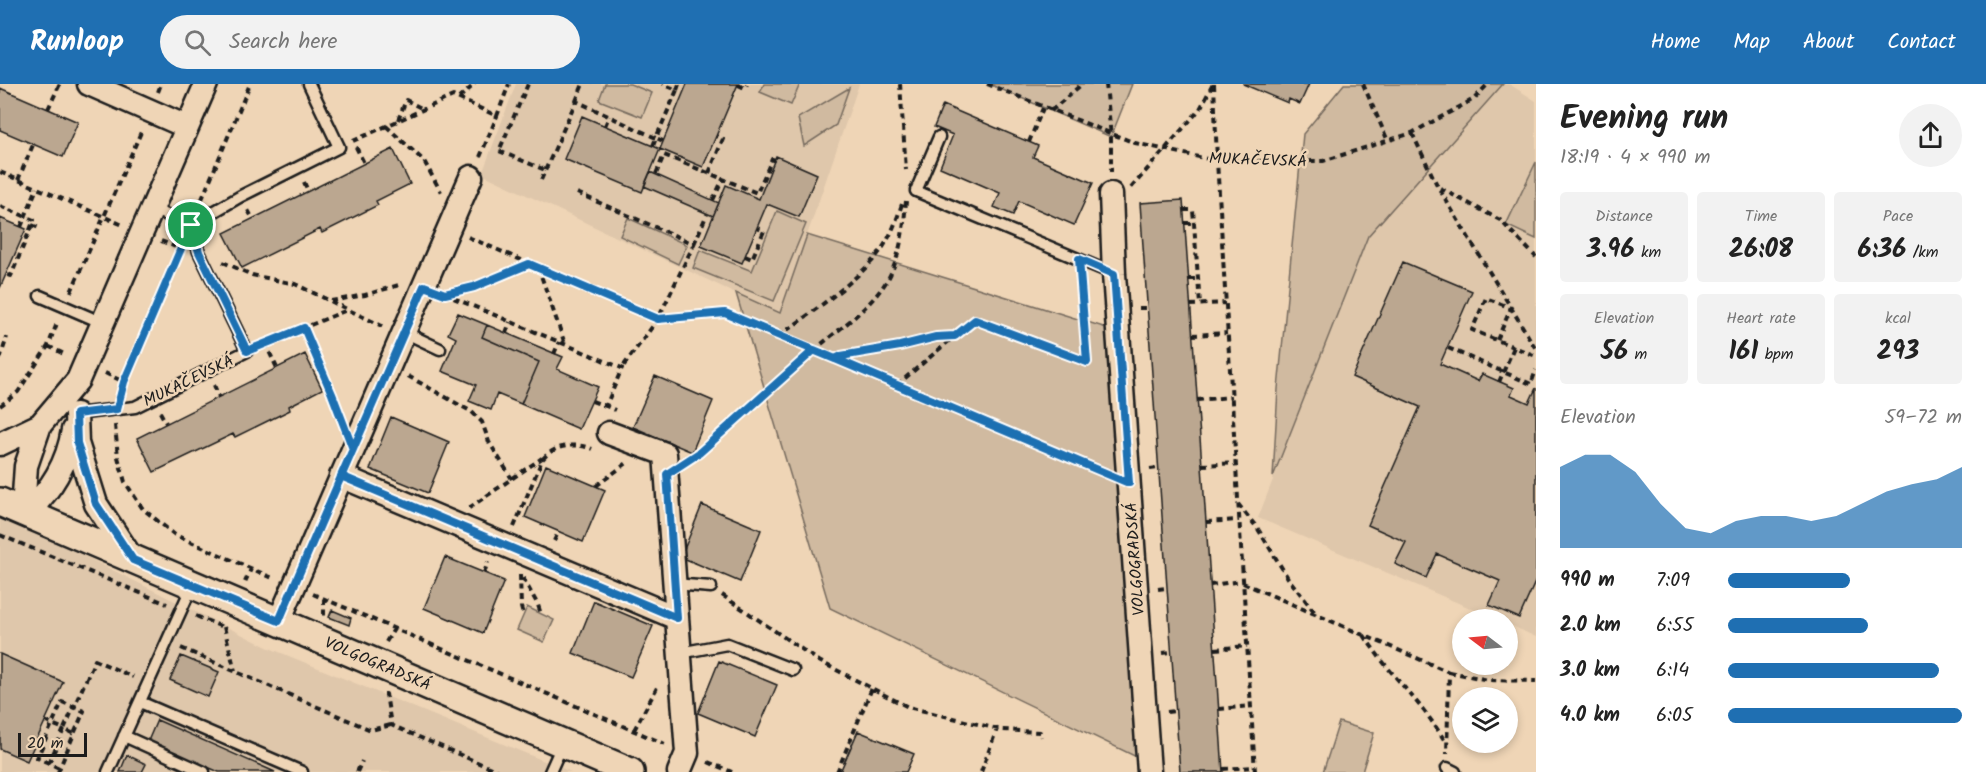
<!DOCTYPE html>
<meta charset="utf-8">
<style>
body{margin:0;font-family:Kalam,sans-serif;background:#f2f2f2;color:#222;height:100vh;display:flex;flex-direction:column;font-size:22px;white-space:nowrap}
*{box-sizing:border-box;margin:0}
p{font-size:20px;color:#767676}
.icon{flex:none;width:33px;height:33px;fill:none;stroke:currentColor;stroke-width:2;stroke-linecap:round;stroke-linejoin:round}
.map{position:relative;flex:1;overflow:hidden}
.sheet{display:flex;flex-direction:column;background:#fff;width:450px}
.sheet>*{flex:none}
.needle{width:39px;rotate:286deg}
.tools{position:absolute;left:1452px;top:525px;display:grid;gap:12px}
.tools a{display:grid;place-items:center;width:66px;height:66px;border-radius:50%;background:#fff;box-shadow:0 3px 9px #0003;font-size:30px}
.scale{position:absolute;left:18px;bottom:15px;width:69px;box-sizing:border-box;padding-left:6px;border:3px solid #1c1c1c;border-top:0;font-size:16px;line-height:21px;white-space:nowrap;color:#1c1c1c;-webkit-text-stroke:4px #efd5b6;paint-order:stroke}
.pin{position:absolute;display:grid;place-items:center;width:51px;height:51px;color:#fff;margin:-26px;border:3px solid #fff;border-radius:50%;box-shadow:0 2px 6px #0007}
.round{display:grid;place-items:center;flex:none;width:63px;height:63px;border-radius:32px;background:#f2f2f2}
.overview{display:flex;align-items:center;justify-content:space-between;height:102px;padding:0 24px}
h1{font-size:33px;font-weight:700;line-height:45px}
.metrics{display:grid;grid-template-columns:repeat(3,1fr);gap:9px;height:102px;padding:6px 24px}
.metrics div{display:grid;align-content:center;border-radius:6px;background:#f2f2f2;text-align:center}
.metrics b{font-size:26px;font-weight:700}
.metrics small{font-size:16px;font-weight:400}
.metrics p{font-size:16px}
.chart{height:168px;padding:12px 24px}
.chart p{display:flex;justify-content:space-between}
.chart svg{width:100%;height:108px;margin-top:6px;fill:#1f6fb2;opacity:.7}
ul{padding:0 24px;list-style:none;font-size:20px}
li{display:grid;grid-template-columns:96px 72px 1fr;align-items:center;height:45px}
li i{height:15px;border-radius:8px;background:#1f6fb2}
header{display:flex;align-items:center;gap:36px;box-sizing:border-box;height:84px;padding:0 30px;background:#1f6fb2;color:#fff}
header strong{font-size:28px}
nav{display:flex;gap:33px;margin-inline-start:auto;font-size:21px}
.search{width:420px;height:54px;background:#f2f2f2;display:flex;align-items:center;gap:15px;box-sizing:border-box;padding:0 21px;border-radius:33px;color:#767676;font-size:22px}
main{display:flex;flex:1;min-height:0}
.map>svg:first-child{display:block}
.built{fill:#dfc7ab}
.green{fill:#d0baa0;stroke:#766b5e;stroke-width:1.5}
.building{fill:#bba790;stroke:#1c1c1c;stroke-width:1.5}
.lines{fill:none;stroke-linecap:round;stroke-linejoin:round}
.service-casing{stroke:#1c1c1c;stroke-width:15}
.minor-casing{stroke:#1c1c1c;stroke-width:27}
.tertiary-casing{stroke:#1c1c1c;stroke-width:32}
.path{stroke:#1c1c1c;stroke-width:4;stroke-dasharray:6 4.5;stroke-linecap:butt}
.service{stroke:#efd5b6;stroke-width:10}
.minor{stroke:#efd5b6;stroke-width:22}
.tertiary{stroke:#efd5b6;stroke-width:27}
.route-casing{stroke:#fff;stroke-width:12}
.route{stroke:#1f6fb2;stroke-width:8}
.labels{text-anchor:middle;stroke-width:5;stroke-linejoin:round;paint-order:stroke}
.street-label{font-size:16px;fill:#1c1c1c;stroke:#efd5b6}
</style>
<header>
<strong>Runloop</strong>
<div class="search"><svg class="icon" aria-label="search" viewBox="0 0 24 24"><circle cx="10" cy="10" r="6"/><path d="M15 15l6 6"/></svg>Search here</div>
<nav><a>Home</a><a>Map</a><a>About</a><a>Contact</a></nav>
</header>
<main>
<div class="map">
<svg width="1536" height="688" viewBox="0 0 1536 688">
<rect width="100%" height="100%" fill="#efd5b6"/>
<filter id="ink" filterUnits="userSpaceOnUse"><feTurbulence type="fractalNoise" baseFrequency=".0167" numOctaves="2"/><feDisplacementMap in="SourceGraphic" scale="12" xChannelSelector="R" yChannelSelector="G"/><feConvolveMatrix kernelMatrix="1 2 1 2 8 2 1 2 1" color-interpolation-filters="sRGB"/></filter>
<g filter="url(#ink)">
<path class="built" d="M 516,0 L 859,0 L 780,230 L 482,90 Z
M 1503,0 L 1509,0 L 1536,17 L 1536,553 L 1508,540 L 1508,536 L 1496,535 L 1258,434 L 1368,152 Z
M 0,430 L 267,563 L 571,688 L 0,688 Z"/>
<path class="green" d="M 605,0 L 630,0 L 652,9 L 642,33 L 599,16 Z
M 764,0 L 800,0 L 791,21 L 760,8 Z
M 989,0 L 1132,0 L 1111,53 Z
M 1344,0 L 1503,0 L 1368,152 L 1273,393 L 1278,305 L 1303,50 Z
M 849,4 L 836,41 L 804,62 L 798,34 Z
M 1536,78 L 1536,155 L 1506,141 Z
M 777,127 L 806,140 L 774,217 L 693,184 L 700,166 L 752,187 Z
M 628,134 L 687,161 L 678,180 L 620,152 Z
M 807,151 L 1123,249 L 1151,680 L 830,524 L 736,209 L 780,229 Z
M 527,523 L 554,536 L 544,558 L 517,546 Z
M 1339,638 L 1374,649 L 1362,688 L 1323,688 Z"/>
<path class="building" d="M 687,0 L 738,0 L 703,83 L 660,65 Z
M 1243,0 L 1309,0 L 1300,20 L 1289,15 L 1288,19 Z
M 0,4 L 78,38 L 63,73 L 0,46 Z
M 943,21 L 1038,62 L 1033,73 L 1093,99 L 1074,141 L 1019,117 L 1013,131 L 994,123 L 1000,109 L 940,83 L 953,51 L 934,43 Z
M 582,32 L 660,65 L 642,108 L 564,75 Z
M 393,65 L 410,100 L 376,117 L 378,121 L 322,149 L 320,145 L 242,184 L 224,149 Z
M 776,72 L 817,90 L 799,133 L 767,120 L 742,179 L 701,162 L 726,101 L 759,115 Z
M 650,88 L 719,119 L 713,132 L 644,102 Z
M 1183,116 L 1206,438 L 1223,688 L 1180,688 L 1140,119 Z
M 0,134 L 26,145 L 0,204 Z
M 1403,178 L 1472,207 L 1440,280 L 1478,297 L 1482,290 L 1514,304 L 1511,311 L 1529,319 L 1536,304 L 1536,496 L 1519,534 L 1489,521 L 1500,497 L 1437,470 L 1426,494 L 1395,480 L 1406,458 L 1368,441 L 1420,323 L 1352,293 Z
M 458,229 L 487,241 L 482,253 L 539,278 L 521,320 L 497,310 L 491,326 L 469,317 L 476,301 L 442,287 L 456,254 L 448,250 Z
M 487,241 L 563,273 L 557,285 L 598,303 L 579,345 L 521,320 L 539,278 L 482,253 Z
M 305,270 L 322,305 L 289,322 L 290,326 L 235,353 L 233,350 L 154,388 L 137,354 Z
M 655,292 L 713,317 L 692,368 L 633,343 Z
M 391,333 L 449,358 L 428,409 L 370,385 Z
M 546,381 L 605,406 L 583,458 L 525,433 Z
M 702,421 L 761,446 L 740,498 L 681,473 Z
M 445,473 L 504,497 L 483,549 L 424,524 Z
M 594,517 L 653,542 L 631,593 L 573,569 Z
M 332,526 L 351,534 L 349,541 L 329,533 Z
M 0,570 L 63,598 L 27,677 L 0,665 Z
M 181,572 L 219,588 L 208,613 L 170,596 Z
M 719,577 L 777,601 L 755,653 L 698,629 Z
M 157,636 L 275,688 L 219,688 L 148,657 Z
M 858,647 L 914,670 L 906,688 L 840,688 Z
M 127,671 L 146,680 L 142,688 L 120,688 Z"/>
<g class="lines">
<g class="service-casing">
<path id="service" d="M 939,53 L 916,107 L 1114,190
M 152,125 L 191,141 L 241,112 L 339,63 L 309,0
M 40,212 L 103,239
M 404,248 L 440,265
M 76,330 L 135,323 L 247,267 L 199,168 L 191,141
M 674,500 L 711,503
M 680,569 L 727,560 L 793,586
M 140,618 L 302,688
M 124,652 L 204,688
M 1447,684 L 1455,688
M 108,688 L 193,500
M 550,688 L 563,659"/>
</g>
<g class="minor-casing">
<path id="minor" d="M 89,0 L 187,43
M 1111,110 L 1114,190 L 1149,688
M 76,330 L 77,359 L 96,420 L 133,476
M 609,349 L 665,370 L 687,669 L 679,688
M 0,360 L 40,341
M 341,392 L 677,534
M 26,429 L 24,411 L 26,382 L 40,341 L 78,296 L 206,0
M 26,429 C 51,407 68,378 73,346
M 279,537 L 471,93"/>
</g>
<g class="tertiary-casing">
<path id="tertiary" d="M 0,418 L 630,688"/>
</g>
<path class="path" d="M 528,0 L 499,67 L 545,86
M 900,0 L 906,86
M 987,0 L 1135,59 L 1217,77 L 1323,77 L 1412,49 L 1474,15 L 1488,0
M 1106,0 L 1111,53 L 1111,88
M 1214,0 L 1217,77 L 1255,688
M 1363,0 L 1388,57
M 738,1 L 745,4 L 747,0
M 677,6 L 679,0
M 158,8 L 161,0
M 459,14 L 475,0
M 576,17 L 583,0
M 48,25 L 60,0
M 1051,27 L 1082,0
M 398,36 L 406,16 L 423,25
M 386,42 L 424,77 L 441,108
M 605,42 L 609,32
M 1412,49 L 1438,103 L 1536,265
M 353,57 L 453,12 L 497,32 L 509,0
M 1029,58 L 1043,24
M 653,62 L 656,54 L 663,57
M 356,63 L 364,79
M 480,73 L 497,32
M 0,88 L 123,141
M 709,89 L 723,55 L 716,52
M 656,90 L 664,71 L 723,95
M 18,96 L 33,61
M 541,96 L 576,17 L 656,54 L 677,6 L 663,0
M 304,98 L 308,107
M 1131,104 L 1200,25 L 1213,0
M 1440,104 L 1500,136 L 1536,173
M 577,109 L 694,160 L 658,235 L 622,284
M 202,115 L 250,0
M 713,116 L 723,95 L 757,109 L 772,75 L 775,76
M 0,122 L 34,136 L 11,192 L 6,190
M 248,126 L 253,135
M 1184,126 L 1193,126 L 1200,221
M 1185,139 L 1194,139
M 32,141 L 39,144
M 21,143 L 37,104
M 468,153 L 658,235 L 725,229 L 1107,389
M 161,157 L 181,165
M 694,160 L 707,130
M 745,172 L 752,175 L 764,147 L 757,144
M 223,178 L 252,191 L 295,200 L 382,242
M 538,183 L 565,260
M 1189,195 L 1198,195
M 71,208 L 141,48
M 444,210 L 622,284 L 606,322 L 615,326
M 446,210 L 474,203 L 529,180
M 331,217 L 365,211 L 399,201
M 1190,221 L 1225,219
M 1139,224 L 1147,224
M 304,244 L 342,334
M 506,249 L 510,238
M 1192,251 L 1227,249
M 779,252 C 809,230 867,191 885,160 C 893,147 898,132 903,117
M 1497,256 L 1511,224 L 1486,214 L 1472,246 L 1536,272
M 265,259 L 277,284
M 262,261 L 347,226
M 48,262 L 66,271
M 1448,264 L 1531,300 L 1536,286
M 554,270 L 559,258
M 0,275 L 7,253
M 835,275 L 936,253 L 954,252
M 105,289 L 124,298 L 181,164
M 408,292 L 472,328 L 482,338 L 489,358 L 512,395
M 1499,298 L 1514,263
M 214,301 L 219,313
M 897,301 L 975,235 L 1087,278 L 1080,194
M 121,310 L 124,298
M 1197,316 L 1231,313
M 592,317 L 606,322
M 0,322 L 18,308 L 48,262 L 58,237
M 160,328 L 166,339
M 115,341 L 118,373 L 125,398 L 143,425 L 175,451 L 275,495
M 687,377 L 699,369 C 737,336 774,302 811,269 C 839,244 870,226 889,193 C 901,170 904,142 906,117
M 1202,381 L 1236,379
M 1150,385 L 1158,384
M 596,402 L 627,379
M 1238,420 L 1258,445 L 1288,494 L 1317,531
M 469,424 L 542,374
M 1206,438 L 1239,436
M 514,443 L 542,376 C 553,361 576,358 592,365
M 0,451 L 167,520
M 554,457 L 559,447
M 484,489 L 488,478
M 520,491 L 521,523 L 523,531
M 523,494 L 538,521 L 541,530
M 245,498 L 251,485
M 1243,499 L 1449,588 L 1447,670
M 1210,501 L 1243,497
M 1158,505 L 1167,504
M 313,510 L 665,660
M 722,511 L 819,577 L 908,623 L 1002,646 L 1040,648 L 1041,653
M 324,515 L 324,532
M 196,532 L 225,544
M 224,543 L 235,587
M 1364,551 C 1389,591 1423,619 1446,659
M 386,558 L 394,545
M 181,564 L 371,646 L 391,641
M 1215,565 L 1247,562
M 1163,569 L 1171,568
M 1449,588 L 1489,596 L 1536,597
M 384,610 L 386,610 L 391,641 L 500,688
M 1219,625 L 1251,622
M 1167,628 L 1176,627
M 45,637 L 64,645 L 95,576 L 133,593
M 634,646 L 659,600
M 708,678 L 732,688
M 49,679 L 37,674 L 62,618 L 84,627 L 74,650
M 1223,685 L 1255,683
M 58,688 L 74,650 L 64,645 L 49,679 L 59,684
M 357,688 L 362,677
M 837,688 L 872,604
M 981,688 L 997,645"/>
<use href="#service" class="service"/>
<use href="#minor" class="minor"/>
<use href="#tertiary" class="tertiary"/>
</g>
</g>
<g class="lines" filter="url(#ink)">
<g class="route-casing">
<path id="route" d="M 191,141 L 124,298 L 117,325 L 76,330 L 77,359 L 96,420 L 133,476 L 279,537 C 326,425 376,314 424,202 L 445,210 L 474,203 L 529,180 L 658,235 L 725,229 L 835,275 L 841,272 L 900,262 L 936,253 L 955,252 L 975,236 L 1087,278 L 1079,175 L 1114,190 L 1129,399 L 814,266 L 699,369 L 667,390 L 677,534 L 341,392 L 353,365 L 332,310 L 304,244 L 247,267 L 199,168 L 191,141"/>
</g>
<use href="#route" class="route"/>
</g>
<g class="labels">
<g class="street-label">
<text transform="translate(1258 75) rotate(2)" y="6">MUKAČEVSKÁ</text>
<text transform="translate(188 296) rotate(-26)" y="6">MUKAČEVSKÁ</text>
<text transform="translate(1134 475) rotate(-94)" y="6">VOLGOGRADSKÁ</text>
<text transform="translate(378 579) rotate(23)" y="6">VOLGOGRADSKÁ</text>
</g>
</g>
</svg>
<div class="tools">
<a><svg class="needle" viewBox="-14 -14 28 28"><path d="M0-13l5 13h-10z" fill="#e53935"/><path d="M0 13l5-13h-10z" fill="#767676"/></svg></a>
<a><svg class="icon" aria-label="layers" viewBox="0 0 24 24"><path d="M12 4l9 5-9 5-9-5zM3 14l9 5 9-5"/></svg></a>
</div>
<div class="scale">20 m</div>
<div class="pin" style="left:191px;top:141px;background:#1e9e55"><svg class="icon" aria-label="arrive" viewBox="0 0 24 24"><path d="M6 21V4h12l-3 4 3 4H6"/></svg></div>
</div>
<section class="sheet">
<div class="overview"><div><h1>Evening run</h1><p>18:19 · 4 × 990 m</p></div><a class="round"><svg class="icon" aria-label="share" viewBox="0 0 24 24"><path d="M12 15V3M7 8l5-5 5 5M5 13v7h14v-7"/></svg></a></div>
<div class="metrics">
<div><p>Distance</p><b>3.96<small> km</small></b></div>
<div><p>Time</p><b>26:08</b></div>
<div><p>Pace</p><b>6:36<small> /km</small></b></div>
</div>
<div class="metrics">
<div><p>Elevation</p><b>56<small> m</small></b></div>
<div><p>Heart rate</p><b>161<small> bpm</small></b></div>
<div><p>kcal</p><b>293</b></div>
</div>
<div class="chart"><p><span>Elevation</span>59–72 m</p>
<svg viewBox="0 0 160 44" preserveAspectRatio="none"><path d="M0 44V11L10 6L20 6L30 13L40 26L50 36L60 38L70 33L80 31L90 31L100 33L110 31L120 26L130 21L140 18L150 16L160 11V44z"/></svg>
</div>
<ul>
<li><b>990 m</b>7:09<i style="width:52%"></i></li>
<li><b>2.0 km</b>6:55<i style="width:60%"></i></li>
<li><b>3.0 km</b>6:14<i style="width:90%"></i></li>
<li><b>4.0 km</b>6:05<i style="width:100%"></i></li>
</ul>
</section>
</main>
